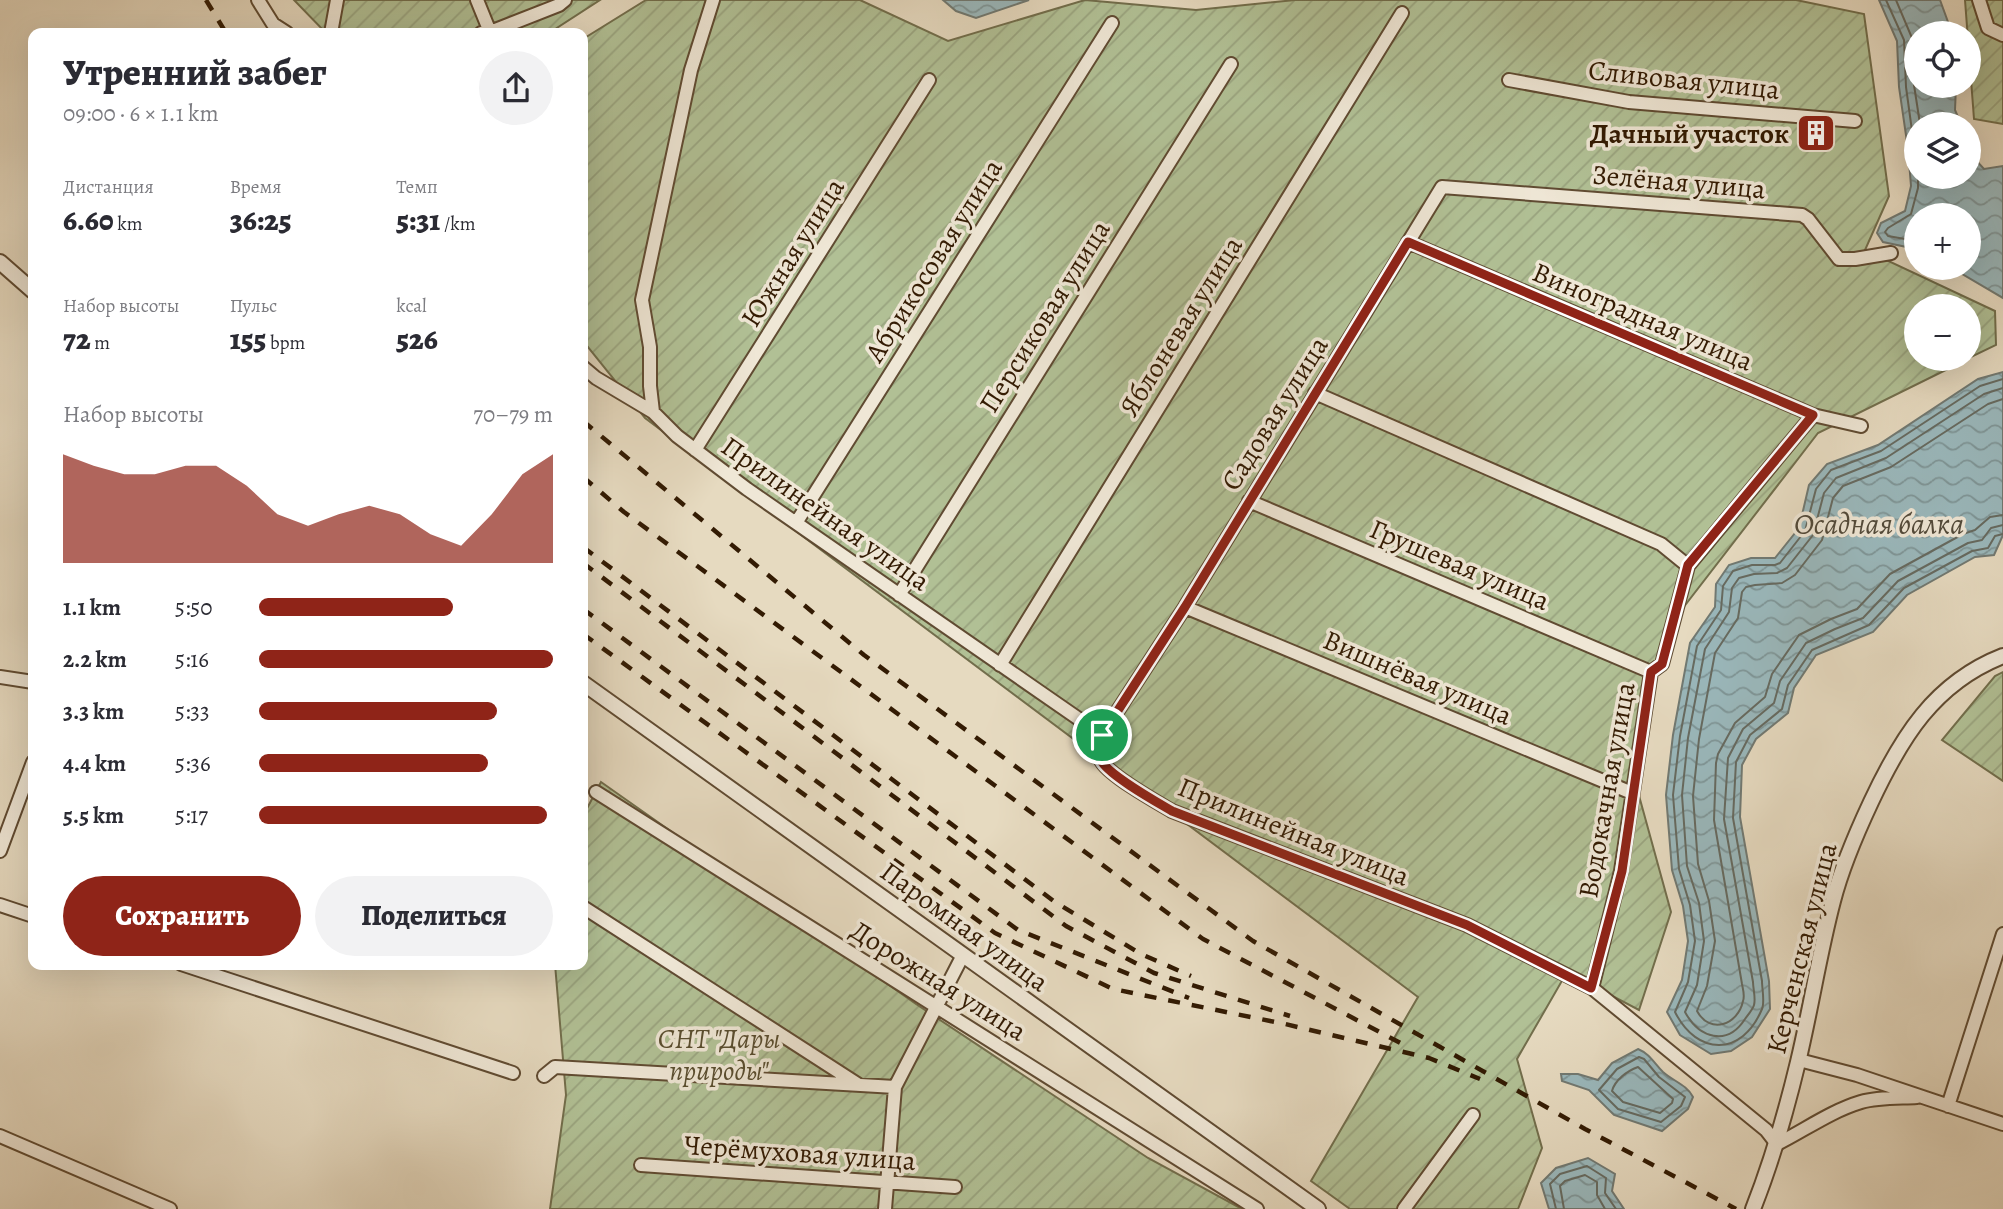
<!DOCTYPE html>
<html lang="ru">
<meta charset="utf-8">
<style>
body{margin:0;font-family:Alegreya,serif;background:#f2f2f3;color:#2b2b33;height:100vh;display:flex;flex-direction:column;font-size:26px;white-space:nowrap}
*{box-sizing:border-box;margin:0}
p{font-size:23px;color:#7c7c81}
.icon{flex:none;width:38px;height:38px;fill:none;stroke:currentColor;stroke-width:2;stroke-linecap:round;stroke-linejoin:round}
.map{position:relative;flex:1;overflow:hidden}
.panel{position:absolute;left:28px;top:28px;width:560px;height:942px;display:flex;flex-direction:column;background:#fff;border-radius:14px;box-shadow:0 7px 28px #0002}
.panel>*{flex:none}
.fabs{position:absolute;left:1904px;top:21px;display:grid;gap:14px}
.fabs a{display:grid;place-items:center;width:77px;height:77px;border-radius:50%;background:#fff;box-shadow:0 7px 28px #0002;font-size:35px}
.pin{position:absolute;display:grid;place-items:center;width:60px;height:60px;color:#fff;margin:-30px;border:4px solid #fff;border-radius:50%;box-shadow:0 2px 7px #0007}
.round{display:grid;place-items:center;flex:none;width:74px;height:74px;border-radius:37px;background:#f2f2f3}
.head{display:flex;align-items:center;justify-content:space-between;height:119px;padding:0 35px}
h1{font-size:38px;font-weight:800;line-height:52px}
.metrics{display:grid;grid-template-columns:repeat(3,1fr);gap:10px;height:119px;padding:7px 35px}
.metrics div{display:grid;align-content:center}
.metrics b{font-size:30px;font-weight:800}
.metrics small{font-size:19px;font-weight:400}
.metrics p{font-size:19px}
.chart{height:196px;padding:14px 35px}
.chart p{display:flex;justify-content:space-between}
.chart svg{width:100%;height:126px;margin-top:7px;fill:#8f2418;opacity:.7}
.button{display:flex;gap:14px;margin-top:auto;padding:14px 35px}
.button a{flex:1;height:80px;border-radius:42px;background:#8f2418;color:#fff;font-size:28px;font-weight:800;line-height:80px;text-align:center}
.button a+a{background:#f2f2f3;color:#2b2b33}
ul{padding:0 35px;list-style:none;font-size:23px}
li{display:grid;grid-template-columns:112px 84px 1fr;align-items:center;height:52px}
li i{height:18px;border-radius:9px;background:#8f2418}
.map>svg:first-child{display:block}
.garden{fill:url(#garden-furrows);stroke:#726e4c;stroke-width:2}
.water{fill:url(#water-waves);stroke:#717972;stroke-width:2}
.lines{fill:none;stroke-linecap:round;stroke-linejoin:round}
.shore{stroke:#666a60;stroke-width:2}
.minor-casing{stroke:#604b32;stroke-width:16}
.tertiary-casing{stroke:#604b32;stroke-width:18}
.minor{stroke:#efe7d6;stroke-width:12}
.tertiary{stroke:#efe7d6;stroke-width:14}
.rail{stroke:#331b03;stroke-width:4.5;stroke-dasharray:12 12;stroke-linecap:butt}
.route-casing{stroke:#fff;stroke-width:14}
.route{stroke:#8f2418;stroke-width:9}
.labels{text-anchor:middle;stroke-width:7;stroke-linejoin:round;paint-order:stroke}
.street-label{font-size:28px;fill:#331b03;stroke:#efe7d6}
.poi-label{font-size:28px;font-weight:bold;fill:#331b03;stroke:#efe7d6;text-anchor:end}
.park-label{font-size:28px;font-style:italic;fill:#594d2f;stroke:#efe7d6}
.water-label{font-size:30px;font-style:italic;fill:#524a3a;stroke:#efe7d6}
</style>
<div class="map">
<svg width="2003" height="1209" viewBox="0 0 2003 1209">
<defs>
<pattern id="garden-furrows" width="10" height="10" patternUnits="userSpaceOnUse" patternTransform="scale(1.75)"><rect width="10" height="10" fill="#b1c095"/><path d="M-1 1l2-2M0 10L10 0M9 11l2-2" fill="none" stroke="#99a47f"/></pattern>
<pattern id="water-waves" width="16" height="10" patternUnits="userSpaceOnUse" patternTransform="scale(1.75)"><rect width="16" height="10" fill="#9ab8bc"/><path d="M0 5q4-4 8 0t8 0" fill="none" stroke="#7e9597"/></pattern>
</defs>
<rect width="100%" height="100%" fill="#e6dac0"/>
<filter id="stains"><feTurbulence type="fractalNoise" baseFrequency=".00286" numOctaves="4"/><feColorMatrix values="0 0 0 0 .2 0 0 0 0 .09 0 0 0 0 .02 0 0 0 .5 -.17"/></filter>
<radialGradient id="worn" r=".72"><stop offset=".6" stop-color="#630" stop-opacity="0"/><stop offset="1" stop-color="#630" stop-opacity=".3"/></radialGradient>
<path class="garden" d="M 294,0 L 600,0 L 549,33 L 326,33 Z
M 646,0 L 860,0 L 948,41 L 1085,0 L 1196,10 L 1295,0 L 1796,0 L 1864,14 L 1889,196 L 1865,250 L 1995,311 L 1996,345 L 1969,358 L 1969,306 L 1916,306 L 1916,359 L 1968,359 L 1818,433 L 1683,608 L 1656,674 L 1638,792 L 1671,912 L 1639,1010 L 1567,972 L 1517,1059 L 1542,1148 L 1518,1209 L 1350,1209 L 1311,1181 L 1418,997 L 645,418 L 583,341 L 583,39 Z
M 1965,0 L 2003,0 L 2003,124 L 1974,119 Z
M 2003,672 L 2003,781 L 1942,740 L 1995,676 Z
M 601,782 L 916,1004 L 1148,1158 L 1242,1209 L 550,1209 L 566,1095 L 555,964 L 583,964 L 583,816 Z"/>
<path class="water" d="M 943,0 L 1029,0 L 976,18 L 956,11 Z
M 1879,0 L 1940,0 L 1952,33 L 1916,33 L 1916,86 L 1956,86 L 1955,110 L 1961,124 L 1916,124 L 1916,177 L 1969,177 L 1969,147 L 1973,157 L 1984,169 L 2003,166 L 2003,298 L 1952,268 L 1969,268 L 1969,215 L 1916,215 L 1916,249 L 1883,242 L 1877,233 L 1881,223 L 1905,211 L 1911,186 L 1908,149 L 1899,87 L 1897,41 Z
M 2003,372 L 2003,535 L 1994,555 L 1975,557 L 1907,595 L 1873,632 L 1816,655 L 1794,688 L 1788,713 L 1756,739 L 1742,765 L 1740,817 L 1769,981 L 1770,1009 L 1752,1037 L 1731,1051 L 1711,1054 L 1680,1035 L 1667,1012 L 1682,980 L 1688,941 L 1683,906 L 1672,870 L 1666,795 L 1673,735 L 1690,643 L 1715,607 L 1716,584 L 1729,565 L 1751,558 L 1775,558 L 1799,528 L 1809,485 L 1827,464 L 1878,445 L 1978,379 Z
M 1638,1049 C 1650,1054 1654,1063 1663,1072 C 1673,1081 1687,1085 1693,1097 L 1688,1109 L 1662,1131 L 1614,1115 L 1589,1090 L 1562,1081 L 1561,1074 L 1578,1074 L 1598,1080 L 1612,1063 Z
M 1588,1158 L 1615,1174 L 1612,1191 L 1624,1209 L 1549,1209 L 1541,1183 L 1556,1168 Z"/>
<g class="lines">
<path class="shore" d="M 1886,0 L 1904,40 L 1906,87 L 1916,160
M 1896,0 L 1912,38 L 1914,85 L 1920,124
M 1916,241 L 1888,236 L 1885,232 L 1888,228 L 1911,214 L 1918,188 L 1918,177
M 2003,379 L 1980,386 L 1881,451 L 1831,470 L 1816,489 L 1805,531 L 1780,563 L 1775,565 L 1752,565 L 1733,571 L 1723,586 L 1721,610 L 1697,646 L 1680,736 L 1673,795 L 1679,869 L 1690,905 L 1695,941 L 1688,982 L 1675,1012 C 1697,1056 1742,1057 1762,1009 C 1765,1002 1762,989 1762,981 L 1733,818 L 1736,762 L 1750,735 L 1782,709 L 1788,685 L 1812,650 L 1869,625 L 1904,588 L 1972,551 L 1988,548 L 1995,536 L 2003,534
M 2003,388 L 1984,394 L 1886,458 L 1836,478 L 1824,493 L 1813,535 L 1787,568 L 1777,573 L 1754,574 L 1739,578 L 1732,588 L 1729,612 L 1705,649 L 1688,738 L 1682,795 L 1687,866 L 1699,903 L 1704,941 L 1697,985 L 1685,1012 C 1699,1038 1727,1047 1745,1019 C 1748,1015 1753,1009 1754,1005 C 1756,998 1753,989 1753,982 L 1724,819 L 1728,758 L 1743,729 L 1774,703 L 1780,681 L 1806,643 L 1835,629 L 1863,618 L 1898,581 L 1968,543 L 1982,540 L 1991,528 L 2003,525
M 2003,399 L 1988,404 L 1891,467 L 1843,486 L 1833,498 L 1822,540 L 1795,575 L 1782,583 L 1755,585 L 1746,587 L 1742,592 L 1738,618 L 1715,653 L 1699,739 L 1693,796 L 1698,864 L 1709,901 L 1715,941 L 1707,986 L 1697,1011 C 1710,1035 1738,1025 1743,1001 C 1745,996 1743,989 1742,984 L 1714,820 L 1716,763 L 1718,754 L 1735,723 L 1765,697 L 1772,674 L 1799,635 L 1831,619 L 1857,609 L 1890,574 L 1963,534 L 1975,530 L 1990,517 L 2003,515
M 1639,1057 L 1644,1059 L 1659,1077 L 1685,1097 L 1681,1106 L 1661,1122 L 1618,1109 L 1599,1090 L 1617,1069 Z
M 1638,1067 L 1673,1099 L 1672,1103 L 1660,1113 L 1623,1102 L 1612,1091 C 1615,1080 1627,1071 1638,1067 Z
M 1556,1209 L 1550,1184 L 1560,1174 L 1587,1166 L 1606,1178 L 1605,1193 L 1616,1209
M 1564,1209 L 1560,1186 L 1565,1181 L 1585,1175 L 1597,1182 L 1597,1195 L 1605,1209"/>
<g class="minor-casing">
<path id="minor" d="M 258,0 L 273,24 L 287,33
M 477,0 L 490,32
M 1979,0 L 1988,28 L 2003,35
M 331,33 L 337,0
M 481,33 L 490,32 L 559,5 L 565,0
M 1509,80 L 1629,102 L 1855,121
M 1408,242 L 1813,415 L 1861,426
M 583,367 L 596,378 L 653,412 L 677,436 L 747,489 L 1102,735 C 1099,744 1096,754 1102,762 C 1112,777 1155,801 1172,811 L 1467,925 L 1592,988 L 1766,1130 L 1777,1144 C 1805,1130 1831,1111 1861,1102 C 1878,1097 1899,1098 1917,1097
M 1315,393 L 1661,544 L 1688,566
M 653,412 L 650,386 L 650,347 L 642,300 L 691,70 L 713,0
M 695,450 L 929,80
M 1249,501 L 1651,672
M 796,523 L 1112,23
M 899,595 L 1231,64
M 1185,607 L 1632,793
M 1000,665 L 1402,13
M 0,677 L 33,682
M 1102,735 L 1185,607 L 1442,187 L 1802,215 L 1808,219 L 1839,259 L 1855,259 L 1891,253
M 596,792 L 1257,1209
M 0,851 L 33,762
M 0,905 L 33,916
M 583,907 L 859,1085
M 181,964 L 513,1073
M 1592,988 L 1621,871 L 1651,672 L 1662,664 L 1688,566 L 1813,415
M 1799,1060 L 1857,1075 L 2003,1124
M 544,1076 L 555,1067 L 895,1087
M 1948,1106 L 2003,934
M 0,1136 L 170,1209
M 641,1165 L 955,1187
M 885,1209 L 895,1087 L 963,955
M 1404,1209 L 1473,1115"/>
</g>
<g class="tertiary-casing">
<path id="tertiary" d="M 0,262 L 33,291
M 583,683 L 1318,1209
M 1753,1209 C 1772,1161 1786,1112 1798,1062 C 1811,1008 1819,954 1833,901 C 1842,866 1856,834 1871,802 C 1901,738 1934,683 2003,656"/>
</g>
<use href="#minor" class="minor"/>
<use href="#tertiary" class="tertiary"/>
<path class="rail" d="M 206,0 L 226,33
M 583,421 L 864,655 L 1253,941 L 1585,1129 L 1736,1209
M 583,477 L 624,512 L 1203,939 L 1408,1047
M 583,547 L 1055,902 L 1141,954 L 1191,976
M 583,563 L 1066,926 L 1154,973 L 1290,1016
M 583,609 L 1018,930 L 1189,998
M 583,634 L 995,933 L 1113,989 L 1285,1024 L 1429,1058 L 1480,1079"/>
</g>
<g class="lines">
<g class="route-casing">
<path id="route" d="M 1408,242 L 1813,415 L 1688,565 L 1662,664 L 1651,672 L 1622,871 L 1591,988 L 1467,925 L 1172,811 C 1155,801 1112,777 1102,762 C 1096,754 1099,744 1102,735 L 1185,607 Z"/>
</g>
<use href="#route" class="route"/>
</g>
<defs>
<g id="building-square" transform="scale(2.0125)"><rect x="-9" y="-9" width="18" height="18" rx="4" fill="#8f2418" stroke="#efe7d6"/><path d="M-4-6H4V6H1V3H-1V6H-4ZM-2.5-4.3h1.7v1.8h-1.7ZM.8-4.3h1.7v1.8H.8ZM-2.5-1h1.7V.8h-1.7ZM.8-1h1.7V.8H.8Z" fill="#fff"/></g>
</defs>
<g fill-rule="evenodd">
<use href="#building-square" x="1816" y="133"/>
</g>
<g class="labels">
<g class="street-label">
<text transform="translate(1684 79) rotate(6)" y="10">Сливовая улица</text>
<text transform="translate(1679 181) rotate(5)" y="10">Зелёная улица</text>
<text transform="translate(792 252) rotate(-58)" y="10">Южная улица</text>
<text transform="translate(933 260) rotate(-58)" y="10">Абрикосовая улица</text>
<text transform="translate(1044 316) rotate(-58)" y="10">Персиковая улица</text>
<text transform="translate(1643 316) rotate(23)" y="10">Виноградная улица</text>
<text transform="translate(1180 326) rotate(-58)" y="10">Яблоневая улица</text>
<text transform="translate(1274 413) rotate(-58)" y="10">Садовая улица</text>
<text transform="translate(826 513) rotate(35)" y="10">Прилинейная улица</text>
<text transform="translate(1460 564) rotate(23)" y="10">Грушевая улица</text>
<text transform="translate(1418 677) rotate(23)" y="10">Вишнёвая улица</text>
<text transform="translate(1606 790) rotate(-80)" y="10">Водокачная улица</text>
<text transform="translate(1294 831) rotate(22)" y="10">Прилинейная улица</text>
<text transform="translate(965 926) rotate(36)" y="10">Паромная улица</text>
<text transform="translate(1801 948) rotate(-76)" y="10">Керченская улица</text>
<text transform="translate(939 980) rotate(32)" y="10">Дорожная улица</text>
<text transform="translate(800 1152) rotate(4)" y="10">Черёмуховая улица</text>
</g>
<g class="poi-label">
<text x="1789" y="143">Дачный участок</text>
</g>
<g class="park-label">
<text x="719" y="1048">СНТ "Дары<tspan x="719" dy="32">природы"</tspan></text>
</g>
<g class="water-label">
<text x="1879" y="534">Осадная балка</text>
</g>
</g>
<rect width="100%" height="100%" filter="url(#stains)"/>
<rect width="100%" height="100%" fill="url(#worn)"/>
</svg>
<div class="fabs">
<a><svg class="icon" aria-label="locate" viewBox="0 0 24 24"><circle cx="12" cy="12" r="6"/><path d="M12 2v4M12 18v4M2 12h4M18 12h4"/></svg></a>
<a><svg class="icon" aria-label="layers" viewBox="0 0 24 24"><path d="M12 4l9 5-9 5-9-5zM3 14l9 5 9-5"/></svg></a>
<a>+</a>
<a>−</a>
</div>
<div class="pin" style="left:1102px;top:735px;background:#1e9e55"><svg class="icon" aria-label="arrive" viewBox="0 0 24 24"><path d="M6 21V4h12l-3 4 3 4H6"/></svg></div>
<section class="panel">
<div class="head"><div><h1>Утренний забег</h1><p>09:00 · 6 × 1.1 km</p></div><a class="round"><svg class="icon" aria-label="share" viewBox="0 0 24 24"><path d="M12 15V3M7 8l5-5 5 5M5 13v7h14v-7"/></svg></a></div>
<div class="metrics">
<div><p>Дистанция</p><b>6.60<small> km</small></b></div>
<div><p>Время</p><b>36:25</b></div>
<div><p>Темп</p><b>5:31<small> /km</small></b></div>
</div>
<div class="metrics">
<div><p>Набор высоты</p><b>72<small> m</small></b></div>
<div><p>Пульс</p><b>155<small> bpm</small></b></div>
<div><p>kcal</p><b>526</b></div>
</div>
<div class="chart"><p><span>Набор высоты</span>70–79 m</p>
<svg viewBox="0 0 160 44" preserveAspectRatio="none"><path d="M0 44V6L10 10L20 13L30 13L40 10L50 10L60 17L70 27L80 31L90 27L100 24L110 27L120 34L130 38L140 27L150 13L160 6V44z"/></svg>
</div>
<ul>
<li><b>1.1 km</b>5:50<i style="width:66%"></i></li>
<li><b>2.2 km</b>5:16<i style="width:100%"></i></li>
<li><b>3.3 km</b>5:33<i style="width:81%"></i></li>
<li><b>4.4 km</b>5:36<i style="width:78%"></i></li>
<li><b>5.5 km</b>5:17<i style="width:98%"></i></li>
</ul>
<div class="button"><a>Сохранить</a><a>Поделиться</a></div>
</section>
</div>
